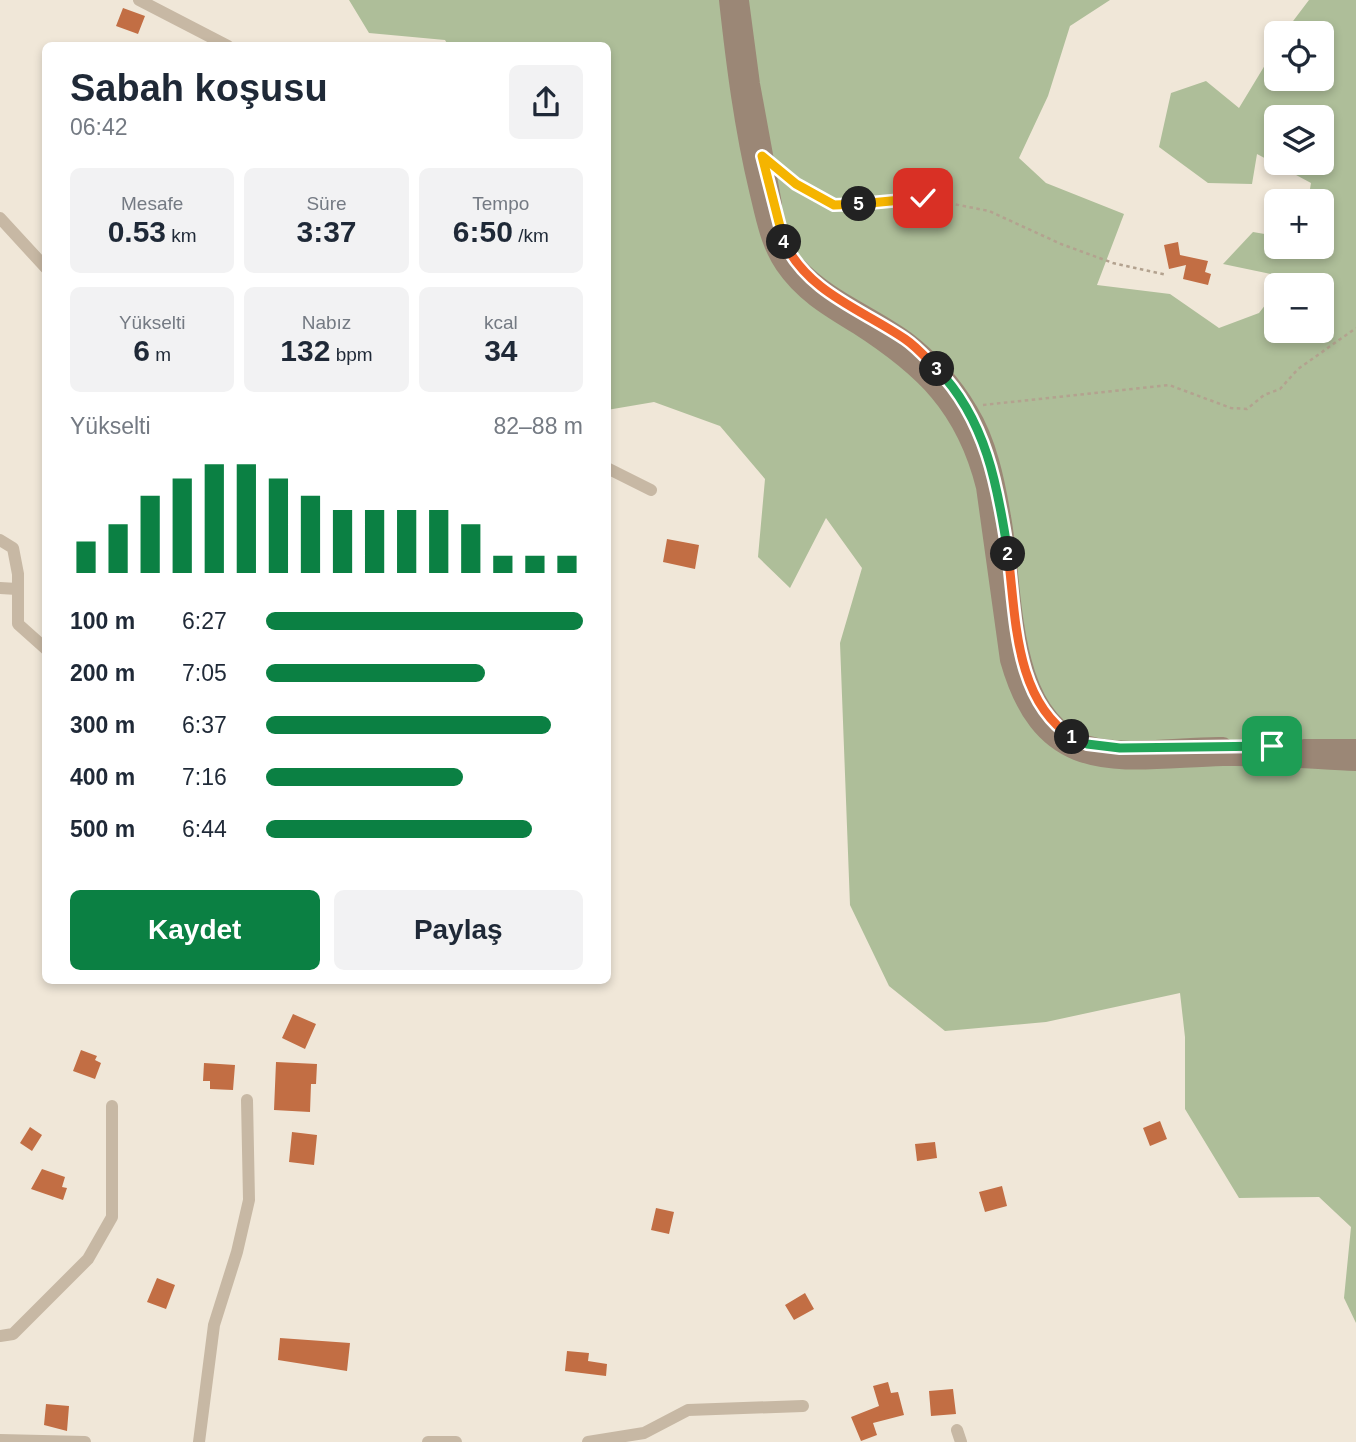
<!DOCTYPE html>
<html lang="tr">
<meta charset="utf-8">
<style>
body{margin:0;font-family:Helvetica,sans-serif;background:#f2f2f3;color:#1f2937;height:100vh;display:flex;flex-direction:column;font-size:26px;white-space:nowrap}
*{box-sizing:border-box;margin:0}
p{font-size:23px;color:#747a83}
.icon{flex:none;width:38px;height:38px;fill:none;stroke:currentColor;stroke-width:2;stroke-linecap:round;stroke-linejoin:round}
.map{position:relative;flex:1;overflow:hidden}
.drawer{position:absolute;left:42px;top:42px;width:569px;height:942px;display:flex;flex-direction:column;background:#fff;border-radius:10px;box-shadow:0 4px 10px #0003}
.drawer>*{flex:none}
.controls{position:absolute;left:1264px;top:21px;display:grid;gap:14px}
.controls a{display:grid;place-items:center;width:70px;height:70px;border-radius:10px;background:#fff;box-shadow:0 4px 10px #0003;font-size:35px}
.pin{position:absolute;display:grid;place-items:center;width:60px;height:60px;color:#fff;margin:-30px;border-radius:14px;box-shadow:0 4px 10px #0006}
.km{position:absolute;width:35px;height:35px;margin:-18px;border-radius:50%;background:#222;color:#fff;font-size:19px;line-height:35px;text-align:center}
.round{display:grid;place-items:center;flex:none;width:74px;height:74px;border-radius:10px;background:#f2f2f3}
.summary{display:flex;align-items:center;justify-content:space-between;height:119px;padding:0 28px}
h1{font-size:38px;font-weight:700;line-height:52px}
.figures{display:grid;grid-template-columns:repeat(3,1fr);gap:10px;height:119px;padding:7px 28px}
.figures div{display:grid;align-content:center;border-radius:10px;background:#f2f2f3;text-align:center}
.figures b{font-size:30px;font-weight:700}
.figures small{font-size:19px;font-weight:400}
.figures p{font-size:19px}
.chart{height:196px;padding:14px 28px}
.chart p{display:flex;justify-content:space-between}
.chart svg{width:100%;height:126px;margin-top:7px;stroke:#0b8043;stroke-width:6}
.button{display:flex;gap:14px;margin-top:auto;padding:14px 28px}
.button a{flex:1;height:80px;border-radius:10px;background:#0b8043;color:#fff;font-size:28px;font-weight:700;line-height:80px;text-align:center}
.button a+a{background:#f2f2f3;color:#1f2937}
ul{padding:0 28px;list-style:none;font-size:23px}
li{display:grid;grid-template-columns:112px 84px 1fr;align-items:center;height:52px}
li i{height:18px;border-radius:9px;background:#0b8043}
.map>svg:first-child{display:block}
.green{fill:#aebe99;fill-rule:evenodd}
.building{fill:#c26e44}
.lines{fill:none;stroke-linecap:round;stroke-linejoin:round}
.path{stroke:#b3a28f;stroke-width:2.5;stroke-dasharray:3.5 3.5;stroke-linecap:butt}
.street{stroke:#c7b8a4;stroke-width:12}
.secondary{stroke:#9b8776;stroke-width:18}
.split-1-casing{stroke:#fff;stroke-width:14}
.split-2-casing{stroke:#fff;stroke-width:14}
.split-3-casing{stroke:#fff;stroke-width:14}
.split-4-casing{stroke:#fff;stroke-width:14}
.split-5-casing{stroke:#fff;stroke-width:14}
.split-6-casing{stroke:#fff;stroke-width:14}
.split-1{stroke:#22a559;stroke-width:9}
.split-2{stroke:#f0652b;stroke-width:9}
.split-3{stroke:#22a559;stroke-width:9}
.split-4{stroke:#f0652b;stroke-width:9}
.split-5{stroke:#f5b400;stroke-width:9}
.split-6{stroke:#f5b400;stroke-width:9}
</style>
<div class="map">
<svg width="1356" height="1442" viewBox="0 0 1356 1442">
<rect width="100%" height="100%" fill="#f0e7d8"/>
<path class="green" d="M 349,0 L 1110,0 L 1070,26 L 1048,96 L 1019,158 L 1046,183 L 1124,214 L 1097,285 L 1170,294 L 1219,328 L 1259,313 L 1276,291 L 1276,331 L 1321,331 L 1321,285 L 1280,285 L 1285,277 L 1223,264 L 1253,232 L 1276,236 L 1276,247 L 1321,247 L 1321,201 L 1308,201 L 1311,183 L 1257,154 L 1252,184 L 1208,183 L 1159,147 L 1171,93 L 1206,81 L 1239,108 L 1276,47 L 1276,79 L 1321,79 L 1321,33 L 1284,33 L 1309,0 L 1356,0 L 1356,1323 L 1344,1298 L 1351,1227 L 1319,1197 L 1239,1198 L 1185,1109 L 1185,1037 L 1180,993 L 1046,1022 L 945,1031 L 889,986 L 850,905 L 840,643 L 862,568 L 826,518 L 790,588 L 758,557 L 765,479 L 720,426 L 654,402 L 607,410 L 607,46 L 448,45 L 445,40 L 369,33 ZM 1276,117 L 1321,117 L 1321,163 L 1276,163 Z"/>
<path class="building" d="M 123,8 L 145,16 L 138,34 L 116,26 Z
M 1178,242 L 1180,255 L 1208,261 L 1205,272 L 1211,274 L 1208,285 L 1183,279 L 1186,265 L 1169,269 L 1164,245 Z
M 667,539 L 699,545 L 695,569 L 663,562 Z
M 293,1014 L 316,1024 L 305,1049 L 282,1038 Z
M 81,1050 L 97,1056 L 95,1060 L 101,1063 L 95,1079 L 73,1071 Z
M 276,1062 L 317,1064 L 316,1084 L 311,1084 L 310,1112 L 274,1110 Z
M 204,1063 L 235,1065 L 233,1090 L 210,1089 L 210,1081 L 203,1081 Z
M 1160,1121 L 1167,1139 L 1150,1146 L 1143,1128 Z
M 30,1127 L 42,1135 L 32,1151 L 20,1143 Z
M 292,1132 L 317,1135 L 314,1165 L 289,1162 Z
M 935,1142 L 937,1158 L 917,1161 L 915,1144 Z
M 42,1169 L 65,1177 L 62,1187 L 67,1188 L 63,1200 L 31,1189 Z
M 1002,1186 L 1007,1206 L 985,1212 L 979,1192 Z
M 656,1208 L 674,1212 L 669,1234 L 651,1230 Z
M 157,1278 L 175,1285 L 166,1309 L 147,1302 Z
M 805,1293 L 814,1309 L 794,1320 L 785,1305 Z
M 280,1338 L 350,1343 L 347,1371 L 278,1360 Z
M 567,1351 L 589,1353 L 588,1361 L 607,1364 L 606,1376 L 565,1371 Z
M 888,1382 L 891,1393 L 898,1392 L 904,1415 L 873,1423 L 877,1435 L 861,1441 L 851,1417 L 879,1406 L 873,1386 Z
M 953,1389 L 956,1414 L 931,1416 L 929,1391 Z
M 46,1404 L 69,1406 L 67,1431 L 44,1425 Z"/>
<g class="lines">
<path class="path" d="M 784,173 L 834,205 L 923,198 L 989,211 L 1061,244 L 1113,263 L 1167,275
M 983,405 L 1169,385 L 1231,408 L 1247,409 L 1264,395 L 1280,389 L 1298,369 L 1356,328"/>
<path class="street" d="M 139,0 L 228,46
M 0,218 L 46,268
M 607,468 L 651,490
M 0,540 L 13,548 L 18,574 L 18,624 L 46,649
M 0,588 L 17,589
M 0,1336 L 13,1334 L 88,1259 L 112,1217 L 112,1106
M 957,1430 L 961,1442
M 0,1440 L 85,1442
M 199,1442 L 214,1325 L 237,1252 L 249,1200 L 247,1100
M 428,1442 L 456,1442
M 588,1442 L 644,1433 L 688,1410 L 803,1406"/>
<path class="secondary" d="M 728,0 C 735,64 743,127 758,190 C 764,215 769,243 784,265 C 803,293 829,308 857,325 C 924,368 965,407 985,487 L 1009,660 C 1044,783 1120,760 1223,757 C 1267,756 1312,760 1356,762
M 740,1 L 751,84 L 773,204
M 797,266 C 828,299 870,314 906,340 C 930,358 954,385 969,411 C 988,442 996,481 1002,517 C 1015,585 1006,716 1086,744 C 1123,756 1183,745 1223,746
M 1304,748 L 1356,748"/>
</g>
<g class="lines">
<g class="split-1-casing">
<path id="split-1" d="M 1072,737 L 1087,744 L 1120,748 L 1272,746"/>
</g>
<g class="split-2-casing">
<path id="split-2" d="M 1008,554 C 1016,616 1014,700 1072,737"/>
</g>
<g class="split-3-casing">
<path id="split-3" d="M 937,369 C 986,419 998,487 1008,554"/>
</g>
<g class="split-4-casing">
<path id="split-4" d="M 784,242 C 809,293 861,309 905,339 C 917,347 927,359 937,369"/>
</g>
<g class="split-5-casing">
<path id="split-5" d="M 784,242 L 762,156 L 796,184 L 834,205 L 859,204"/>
</g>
<g class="split-6-casing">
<path id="split-6" d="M 859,204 L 923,198"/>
</g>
<use href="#split-1" class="split-1"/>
<use href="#split-2" class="split-2"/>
<use href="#split-3" class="split-3"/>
<use href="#split-4" class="split-4"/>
<use href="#split-5" class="split-5"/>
<use href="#split-6" class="split-6"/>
</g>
</svg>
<div class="controls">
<a><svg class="icon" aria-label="locate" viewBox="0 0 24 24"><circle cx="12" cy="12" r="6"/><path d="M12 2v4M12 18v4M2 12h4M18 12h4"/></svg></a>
<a><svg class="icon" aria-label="layers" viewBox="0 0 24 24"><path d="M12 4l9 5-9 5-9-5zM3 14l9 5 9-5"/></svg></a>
<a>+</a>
<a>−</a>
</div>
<div class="pin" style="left:1272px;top:746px;background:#1e9e55"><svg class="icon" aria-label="arrive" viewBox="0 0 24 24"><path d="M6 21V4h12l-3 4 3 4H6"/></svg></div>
<div class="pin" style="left:923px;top:198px;background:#d93025"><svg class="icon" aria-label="check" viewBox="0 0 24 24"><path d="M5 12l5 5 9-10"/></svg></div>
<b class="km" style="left:1072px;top:737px">1</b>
<b class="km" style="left:1008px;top:554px">2</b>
<b class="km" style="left:937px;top:369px">3</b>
<b class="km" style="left:784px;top:242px">4</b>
<b class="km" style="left:859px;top:204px">5</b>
<section class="drawer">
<div class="summary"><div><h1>Sabah koşusu</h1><p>06:42</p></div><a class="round"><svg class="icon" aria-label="share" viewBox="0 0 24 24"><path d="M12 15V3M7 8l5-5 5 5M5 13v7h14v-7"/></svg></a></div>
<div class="figures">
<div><p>Mesafe</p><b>0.53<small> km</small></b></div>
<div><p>Süre</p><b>3:37</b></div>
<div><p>Tempo</p><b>6:50<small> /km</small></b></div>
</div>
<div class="figures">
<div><p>Yükselti</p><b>6<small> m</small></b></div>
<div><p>Nabız</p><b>132<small> bpm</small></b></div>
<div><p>kcal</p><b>34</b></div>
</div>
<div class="chart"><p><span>Yükselti</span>82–88 m</p>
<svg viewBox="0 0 160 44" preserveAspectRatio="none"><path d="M5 44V33M15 44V27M25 44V17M35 44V11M45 44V6M55 44V6M65 44V11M75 44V17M85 44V22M95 44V22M105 44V22M115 44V22M125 44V27M135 44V38M145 44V38M155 44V38"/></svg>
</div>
<ul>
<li><b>100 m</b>6:27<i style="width:100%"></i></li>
<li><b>200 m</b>7:05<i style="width:69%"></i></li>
<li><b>300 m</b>6:37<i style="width:90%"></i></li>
<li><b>400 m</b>7:16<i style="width:62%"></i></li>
<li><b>500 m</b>6:44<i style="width:84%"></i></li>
</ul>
<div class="button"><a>Kaydet</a><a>Paylaş</a></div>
</section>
</div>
